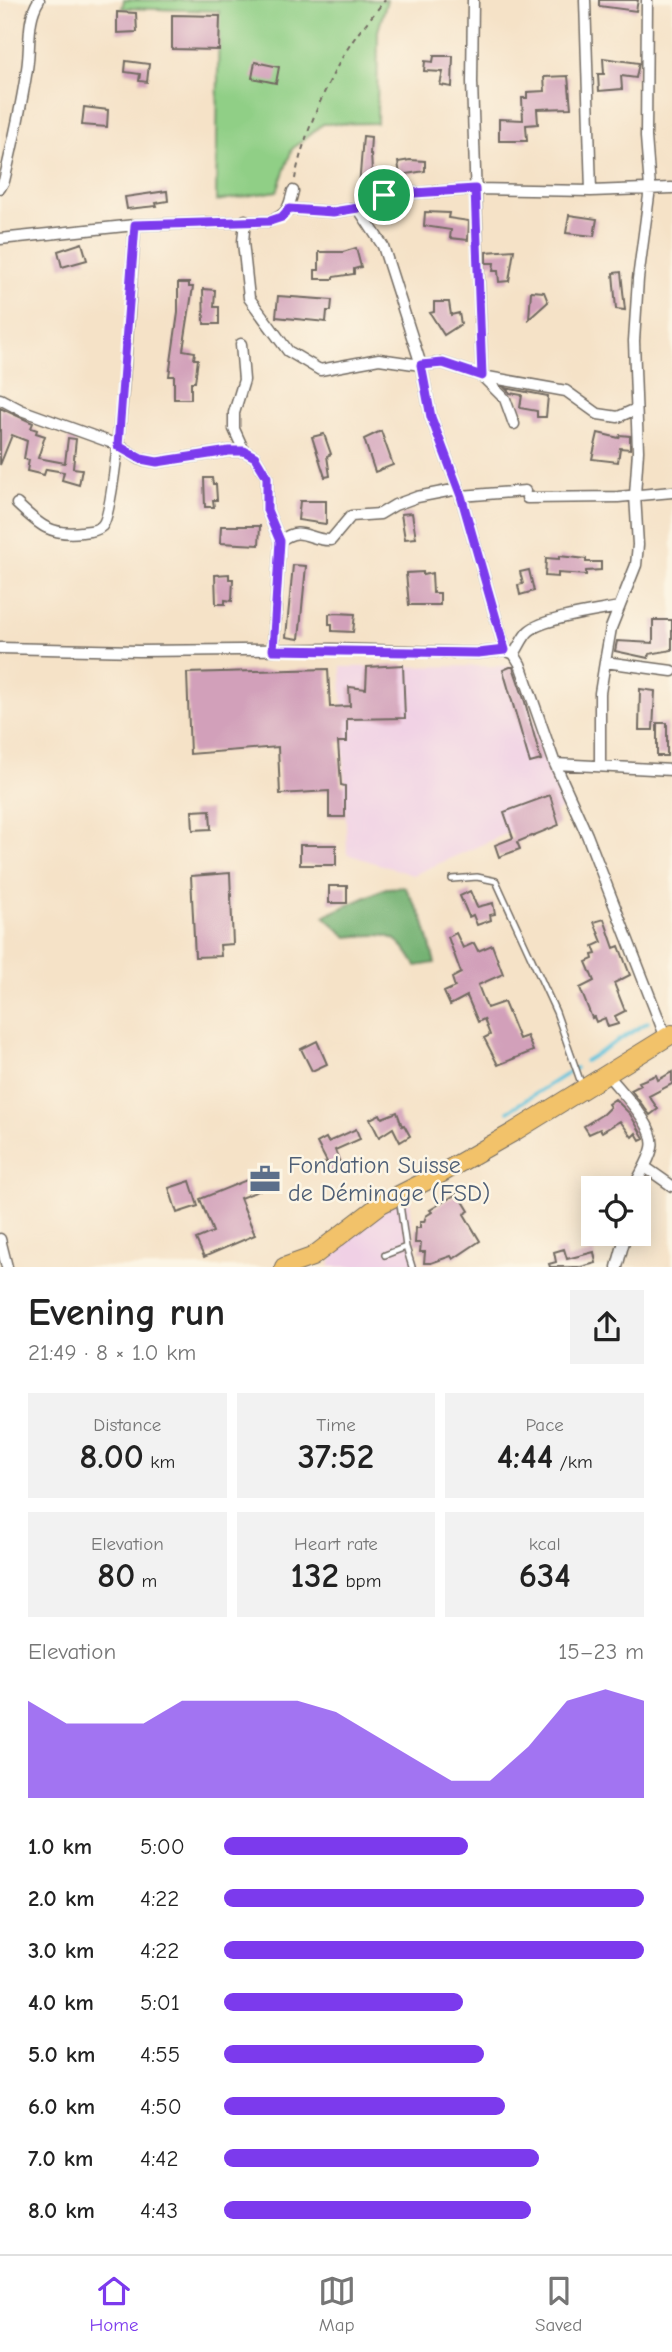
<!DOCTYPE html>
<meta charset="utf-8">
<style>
body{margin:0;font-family:"Comic Neue",sans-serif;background:#f2f2f2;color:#222;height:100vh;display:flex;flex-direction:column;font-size:26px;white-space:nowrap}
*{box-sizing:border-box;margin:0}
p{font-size:23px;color:#767676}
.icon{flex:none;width:38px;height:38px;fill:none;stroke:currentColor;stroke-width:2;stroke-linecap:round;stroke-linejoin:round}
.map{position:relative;height:1267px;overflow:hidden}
.panel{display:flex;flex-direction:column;background:#fff;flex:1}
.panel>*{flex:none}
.controls{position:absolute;left:581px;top:1176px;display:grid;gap:14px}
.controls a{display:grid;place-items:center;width:70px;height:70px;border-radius:0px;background:#fff;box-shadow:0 4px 18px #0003;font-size:35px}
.pin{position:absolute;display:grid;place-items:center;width:60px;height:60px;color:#fff;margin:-30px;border:4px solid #fff;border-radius:50%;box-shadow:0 2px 7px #0007}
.round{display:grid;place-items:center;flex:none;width:74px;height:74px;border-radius:0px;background:#f2f2f2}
.head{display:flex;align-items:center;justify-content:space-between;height:119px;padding:0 28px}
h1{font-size:38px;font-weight:800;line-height:52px}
.metrics{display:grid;grid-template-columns:repeat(3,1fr);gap:10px;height:119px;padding:7px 28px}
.metrics div{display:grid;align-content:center;border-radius:0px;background:#f2f2f2;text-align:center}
.metrics b{font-size:35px;font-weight:800}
.metrics small{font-size:19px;font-weight:400}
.metrics p{font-size:19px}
.chart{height:196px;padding:14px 28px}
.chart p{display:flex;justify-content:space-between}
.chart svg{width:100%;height:126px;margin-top:7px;fill:#7c3aed;opacity:.7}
ul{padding:0 28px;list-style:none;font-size:23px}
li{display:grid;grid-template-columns:112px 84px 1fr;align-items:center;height:52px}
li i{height:18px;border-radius:9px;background:#7c3aed}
.dock{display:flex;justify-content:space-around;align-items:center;height:98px;border-top:2px solid #e0e0e0;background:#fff;font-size:19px;color:#767676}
.dock a{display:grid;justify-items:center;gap:4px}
.dock .on{color:#7c3aed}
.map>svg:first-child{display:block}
.built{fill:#f0d0e5}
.green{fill:#90cf86;stroke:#5e7d58;stroke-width:2}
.forest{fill:#74b273;stroke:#506e4f;stroke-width:2}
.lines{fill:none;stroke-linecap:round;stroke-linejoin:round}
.stream{stroke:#5fc3dd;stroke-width:3.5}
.building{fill:#d2a0ba}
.lane-casing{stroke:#726b62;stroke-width:8}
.street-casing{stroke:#726b62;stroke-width:13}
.primary-casing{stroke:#726b62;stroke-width:20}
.path{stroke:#726b62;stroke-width:2;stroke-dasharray:5 5;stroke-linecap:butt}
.lane{stroke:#fff;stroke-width:5}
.street{stroke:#fff;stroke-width:10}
.primary{stroke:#f2c26a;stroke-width:18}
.route-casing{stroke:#fff;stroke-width:14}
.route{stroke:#7c3aed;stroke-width:9}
.labels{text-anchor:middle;stroke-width:5;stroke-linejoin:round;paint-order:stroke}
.service-label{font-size:24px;fill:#4e5e75;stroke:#fcf5e5;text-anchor:start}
</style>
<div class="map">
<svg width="672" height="1267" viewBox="0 0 672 1267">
<rect width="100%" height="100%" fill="#fcf5e5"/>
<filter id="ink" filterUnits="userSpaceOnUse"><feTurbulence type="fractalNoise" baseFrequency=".0143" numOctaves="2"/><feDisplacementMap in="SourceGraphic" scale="14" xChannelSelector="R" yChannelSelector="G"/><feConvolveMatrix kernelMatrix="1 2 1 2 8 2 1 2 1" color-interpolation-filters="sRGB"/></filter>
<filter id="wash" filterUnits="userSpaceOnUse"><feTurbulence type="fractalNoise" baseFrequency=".00686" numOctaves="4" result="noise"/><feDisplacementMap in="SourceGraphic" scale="28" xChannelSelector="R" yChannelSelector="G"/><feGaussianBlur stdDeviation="1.57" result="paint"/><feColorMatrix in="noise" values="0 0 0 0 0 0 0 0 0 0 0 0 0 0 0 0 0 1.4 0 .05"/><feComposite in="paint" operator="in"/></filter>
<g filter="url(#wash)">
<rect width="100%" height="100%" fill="#f5e2c7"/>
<path class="built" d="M 516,666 L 564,808 L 413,875 L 347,854 L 341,667 Z
M 410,1199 L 413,1237 L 420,1267 L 329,1267 L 332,1258 L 349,1234 L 387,1207 Z"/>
<path class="green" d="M 124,0 L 387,0 L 378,31 L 377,123 L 323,124 L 292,149 L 277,191 L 216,201 L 219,11 L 122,8 Z"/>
<path class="forest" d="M 405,887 L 423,919 L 435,963 L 416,966 C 395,929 386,934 347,937 L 324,916 L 386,888 Z"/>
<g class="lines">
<path class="stream" d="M 585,1061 L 648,1022
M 508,1111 L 576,1068"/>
</g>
<g id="blocks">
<path class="building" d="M 599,0 L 638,0 L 636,11 L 599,6 Z
M 117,12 L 136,13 L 137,32 L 117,33 Z
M 172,15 L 220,16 L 219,50 L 172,49 Z
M 434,56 L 453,56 L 452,87 L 440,85 L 443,72 L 424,71 L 425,61 L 433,62 Z
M 603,58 L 639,63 L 636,78 L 621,76 L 622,89 L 599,91 L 598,74 L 604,74 Z
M 126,61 L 149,64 L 147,82 L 139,81 L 140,74 L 125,72 Z
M 255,62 L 279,67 L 276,83 L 252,78 Z
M 568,76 L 571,108 L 537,109 L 538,124 L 526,125 L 527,141 L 499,141 L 499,119 L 523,120 L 522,98 L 527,98 L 527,92 L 545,91 L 544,77 Z
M 84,107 L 108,110 L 107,127 L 82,125 Z
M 363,136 L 371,137 L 370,154 L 371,154 L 373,188 L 359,188 Z
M 410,160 L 425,161 L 425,171 L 400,175 L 398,162 Z
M 167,191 L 168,201 L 156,203 L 157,206 L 127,209 L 125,197 Z
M 425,212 L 449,213 L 448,218 L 469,221 L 468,240 L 450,238 L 451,230 L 424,226 Z
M 569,215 L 597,219 L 594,236 L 566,233 Z
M 82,243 L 87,260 L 62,267 L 58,251 Z
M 356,248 L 361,267 L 354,269 L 354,274 L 333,277 L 333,279 L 315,279 L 315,270 L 319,270 L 319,252 L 343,252 Z
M 514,250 L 509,281 L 499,282 L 498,271 L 493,271 L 494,263 L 486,263 L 486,252 Z
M 621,272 L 625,310 L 616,309 L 613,273 Z
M 178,283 L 189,283 L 189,287 L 193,287 L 183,350 L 195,352 L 194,359 L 198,359 L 195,382 L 191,382 L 191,399 L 174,399 L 174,376 L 169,376 L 178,313 Z
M 203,289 L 215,290 L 214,307 L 219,307 L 219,324 L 204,324 Z
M 531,291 L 544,292 L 548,302 L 529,319 Z
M 278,296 L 332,300 L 331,311 L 327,311 L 326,322 L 276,317 Z
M 434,302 L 449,302 L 451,315 L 459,313 L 461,324 L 444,335 L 430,313 L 434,312 Z
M 505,388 L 548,396 L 546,417 L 537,417 L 537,411 L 520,408 L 522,395 L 510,393 Z
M 0,408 L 33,423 L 31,428 L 37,430 L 36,433 L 45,436 L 38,458 L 65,463 L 68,438 L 76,439 L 73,468 L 82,469 L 79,485 L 62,480 L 64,472 L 46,469 L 44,475 L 27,471 L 29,460 L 24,459 L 27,441 L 12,435 L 0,465 Z
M 381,431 L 393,465 L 375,472 L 364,439 Z
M 598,433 L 619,438 L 620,435 L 630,436 L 630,449 L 620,448 L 618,462 L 592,459 Z
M 324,434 L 331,454 L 327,456 L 330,476 L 325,477 L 312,437 Z
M 204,478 L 212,478 L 213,484 L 216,484 L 217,500 L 213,500 L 214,507 L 205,507 Z
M 300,501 L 326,501 L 326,524 L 298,520 Z
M 412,513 L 416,538 L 405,539 L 401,514 Z
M 221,526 L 260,526 L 259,545 L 220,543 Z
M 559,556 L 586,559 L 586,562 L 601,562 L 601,570 L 586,571 L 586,575 L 558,573 L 558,577 L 545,576 L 546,558 L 559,559 Z
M 293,565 L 306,566 L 299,639 L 286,637 Z
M 529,570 L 534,591 L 520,595 L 518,585 L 523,584 L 520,572 Z
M 423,572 L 423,575 L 432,573 L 433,593 L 440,593 L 440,605 L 409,605 L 406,573 Z
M 229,574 L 229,579 L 233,579 L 232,601 L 225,600 L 225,604 L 216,604 L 215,575 Z
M 335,613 L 355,614 L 353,632 L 332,631 L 332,624 L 329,624 L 329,614 Z
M 653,620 L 672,620 L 672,650 L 649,654 L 648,658 L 615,651 L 617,641 L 653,643 Z
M 403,665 L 405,718 L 347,719 L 347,742 L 338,742 L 341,785 L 345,786 L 345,817 L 329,817 L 329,791 L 280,794 L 278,747 L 190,754 L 187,673 L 328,669 L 330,707 L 350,706 L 349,687 L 366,689 L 367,667 Z
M 510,667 L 513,667 L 525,702 L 541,760 L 530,763 L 503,670 Z
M 640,689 L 655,691 L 653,730 L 639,730 Z
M 657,723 L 667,723 L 667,756 L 657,756 Z
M 550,795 L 559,825 L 517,842 L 520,849 L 499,857 L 495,845 L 513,838 L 504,812 Z
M 210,810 L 211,829 L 193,830 L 192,811 Z
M 300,845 L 336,845 L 336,865 L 300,865 Z
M 230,873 L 233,944 L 220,945 L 221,956 L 195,957 L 191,876 Z
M 329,886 L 347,886 L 347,903 L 329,903 Z
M 470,891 L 477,907 L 493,903 L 495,914 L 490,915 L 491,920 L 477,925 L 473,915 L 469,917 L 460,896 Z
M 604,919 L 614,948 L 619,946 L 630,975 L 614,983 L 625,1011 L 615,1016 L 618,1024 L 608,1027 L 605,1018 L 596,1022 L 594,1017 L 592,1018 L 580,988 L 594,981 L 586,962 L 593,959 L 592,955 L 596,954 L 593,946 L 602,942 L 594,922 Z
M 456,933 L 463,948 L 474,943 L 478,951 L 492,945 L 503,974 L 478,985 L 487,1008 L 504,1002 L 519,1039 L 527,1036 L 533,1051 L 498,1065 L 484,1038 L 490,1035 L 484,1019 L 478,1022 L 467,996 L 450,1005 L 444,992 L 455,987 L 452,978 L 461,973 L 448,937 Z
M 317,1041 L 327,1064 L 312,1071 L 301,1049 Z
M 672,1072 L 672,1084 L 649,1096 L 658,1109 L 650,1115 L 631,1090 L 641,1085 L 639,1082 L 656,1075 L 658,1080 Z
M 615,1099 L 630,1114 L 644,1138 L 640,1140 L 636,1133 L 632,1137 L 620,1121 L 602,1132 L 600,1129 L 589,1134 L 584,1126 L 603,1114 L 610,1107 L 608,1104 Z
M 397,1112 L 402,1126 L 404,1125 L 410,1136 L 400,1142 L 393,1128 L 379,1137 L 370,1119 L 380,1114 L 382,1118 Z
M 356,1129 L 360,1139 L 335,1150 L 342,1168 L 329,1174 L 324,1163 L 327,1162 L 317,1143 L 326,1138 L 328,1142 Z
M 269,1171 L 274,1185 L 240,1198 L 255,1235 L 204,1257 L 196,1239 L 213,1232 L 200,1199 Z
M 190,1181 L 198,1206 L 177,1213 L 169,1188 Z
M 458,1193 L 469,1211 L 464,1214 L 480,1241 L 453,1259 L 451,1256 L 431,1263 L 424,1263 L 425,1252 L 420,1252 L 421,1243 L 415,1243 L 416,1228 L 420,1228 L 420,1222 L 424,1222 L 426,1216 L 432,1212 L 430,1210 Z
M 564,1249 L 567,1259 L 594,1252 L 596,1263 L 581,1267 L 550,1267 L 549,1264 L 556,1262 L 554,1252 Z"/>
</g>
</g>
<g filter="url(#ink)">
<use href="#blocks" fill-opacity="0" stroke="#726b62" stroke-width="2"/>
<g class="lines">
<g class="lane-casing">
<path id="lane" d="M 452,879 L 477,877 L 496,881 L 556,1012 L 582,1086
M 406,1247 L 412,1267
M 385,1255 L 406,1247 L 399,1197"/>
</g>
<g class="street-casing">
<path id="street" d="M 585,0 L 591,191
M 0,188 L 4,181 C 13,144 21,107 27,69 C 31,45 26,20 39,0
M 358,208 L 383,246 L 421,365 L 431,417 L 461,496 L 505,650
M 289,209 L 333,212 L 358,208 L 384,195 L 476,189 L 591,191 L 672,188
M 245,220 L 243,242 L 249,298 L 288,351 L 320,370 L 379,359 L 421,365 L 443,363 L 482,376 L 472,82 L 473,0
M 135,225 L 270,221 C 287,215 289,208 293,191
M 0,239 L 135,225 C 132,265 118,511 102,526 C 97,531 89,531 82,532 C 51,536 39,525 17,504
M 241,344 L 244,380 L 234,413 L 234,429 L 244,451
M 0,399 L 21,410 L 118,445 L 140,459 L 157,462 L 229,451 L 244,451 L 255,457 L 267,477 L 267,510 L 280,541 L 273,650
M 514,424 L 505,399 L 482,376 L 566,391 L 598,414 L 618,417 L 636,409
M 461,496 L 525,491
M 527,498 L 618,497 L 672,492
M 280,541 C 302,524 308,541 331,540 L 351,516 L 380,514 L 395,505 L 417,497 L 458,489
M 0,648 L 138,651 L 332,649 L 478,653 L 505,650 L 514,654 L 520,664 L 555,764 L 587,835 L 666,1038
M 514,654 C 519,647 523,636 529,631 C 544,618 599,611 619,607
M 605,662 L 672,671
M 555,764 L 672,770
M 600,766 L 600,693 L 605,662 L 611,628 L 636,565 L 638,545 L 635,495 L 638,451 L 634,341 L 638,279 L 650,188 L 646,137 L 647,0
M 608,1075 C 621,1092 657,1126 652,1148 C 649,1162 639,1175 634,1188
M 645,1167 L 672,1186
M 0,1239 L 7,1267
M 617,1267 L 626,1234"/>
</g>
<g class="primary-casing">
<path id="primary" d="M 284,1267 L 312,1257 L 381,1204 L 442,1173 L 512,1133 L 672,1034"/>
</g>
<path class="path" d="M 295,179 C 302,138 330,73 354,39 C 364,25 375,13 385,0"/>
<use href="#lane" class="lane"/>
<use href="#street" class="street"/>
<use href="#primary" class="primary"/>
</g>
</g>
<g class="lines" filter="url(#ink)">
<g class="route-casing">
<path id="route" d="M 475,189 L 482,376 L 443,363 L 421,365 L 431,417 L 461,496 L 505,650 L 478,653 L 273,650 L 280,541 L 267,510 L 267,477 L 255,457 L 244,451 L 229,451 L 157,462 L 141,459 L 118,446 L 135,225 L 270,221 L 282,217 L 289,209 L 333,212 L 358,208 L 384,195 Z"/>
</g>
<use href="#route" class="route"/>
</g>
<defs>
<g id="office-bare" transform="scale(2.415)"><path d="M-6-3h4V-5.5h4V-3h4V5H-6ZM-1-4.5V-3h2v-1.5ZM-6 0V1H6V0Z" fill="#5c6f8a" stroke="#fcf5e5" stroke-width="2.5" paint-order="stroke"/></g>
</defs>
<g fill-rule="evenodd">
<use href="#office-bare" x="265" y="1179"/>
</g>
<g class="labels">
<g class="service-label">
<text x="288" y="1173">Fondation Suisse<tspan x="288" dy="28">de Déminage (FSD)</tspan></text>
</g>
</g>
</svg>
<div class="controls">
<a><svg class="icon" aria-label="locate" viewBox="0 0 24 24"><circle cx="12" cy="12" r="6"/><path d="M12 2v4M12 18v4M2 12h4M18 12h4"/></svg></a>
</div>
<div class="pin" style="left:384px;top:195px;background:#1e9e55"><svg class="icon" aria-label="arrive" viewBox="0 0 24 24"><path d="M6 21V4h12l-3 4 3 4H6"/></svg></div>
</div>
<section class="panel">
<div class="head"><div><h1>Evening run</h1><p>21:49 · 8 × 1.0 km</p></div><a class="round"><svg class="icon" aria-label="share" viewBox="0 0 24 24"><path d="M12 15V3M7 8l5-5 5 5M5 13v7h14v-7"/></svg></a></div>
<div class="metrics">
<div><p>Distance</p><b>8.00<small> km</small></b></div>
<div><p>Time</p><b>37:52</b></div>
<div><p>Pace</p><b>4:44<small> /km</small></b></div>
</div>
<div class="metrics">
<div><p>Elevation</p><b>80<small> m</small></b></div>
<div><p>Heart rate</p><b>132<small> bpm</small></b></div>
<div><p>kcal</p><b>634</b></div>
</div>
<div class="chart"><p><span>Elevation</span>15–23 m</p>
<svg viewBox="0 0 160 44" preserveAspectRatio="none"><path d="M0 44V10L10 18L20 18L30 18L40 10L50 10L60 10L70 10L80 14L90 22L100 30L110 38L120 38L130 26L140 10L150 6L160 10V44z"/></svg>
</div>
<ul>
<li><b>1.0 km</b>5:00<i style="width:58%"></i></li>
<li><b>2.0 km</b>4:22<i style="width:100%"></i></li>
<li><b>3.0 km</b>4:22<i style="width:100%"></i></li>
<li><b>4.0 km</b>5:01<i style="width:57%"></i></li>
<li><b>5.0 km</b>4:55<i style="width:62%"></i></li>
<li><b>6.0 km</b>4:50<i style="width:67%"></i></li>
<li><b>7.0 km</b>4:42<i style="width:75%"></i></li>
<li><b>8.0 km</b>4:43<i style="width:73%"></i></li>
</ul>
</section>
<nav class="dock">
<a class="on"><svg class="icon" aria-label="home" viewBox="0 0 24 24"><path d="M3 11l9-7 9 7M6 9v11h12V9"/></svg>Home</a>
<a><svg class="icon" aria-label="map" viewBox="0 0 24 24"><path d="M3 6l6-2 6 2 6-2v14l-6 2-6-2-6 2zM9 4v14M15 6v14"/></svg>Map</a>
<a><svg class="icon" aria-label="saved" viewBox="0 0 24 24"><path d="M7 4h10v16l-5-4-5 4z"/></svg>Saved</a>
</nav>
